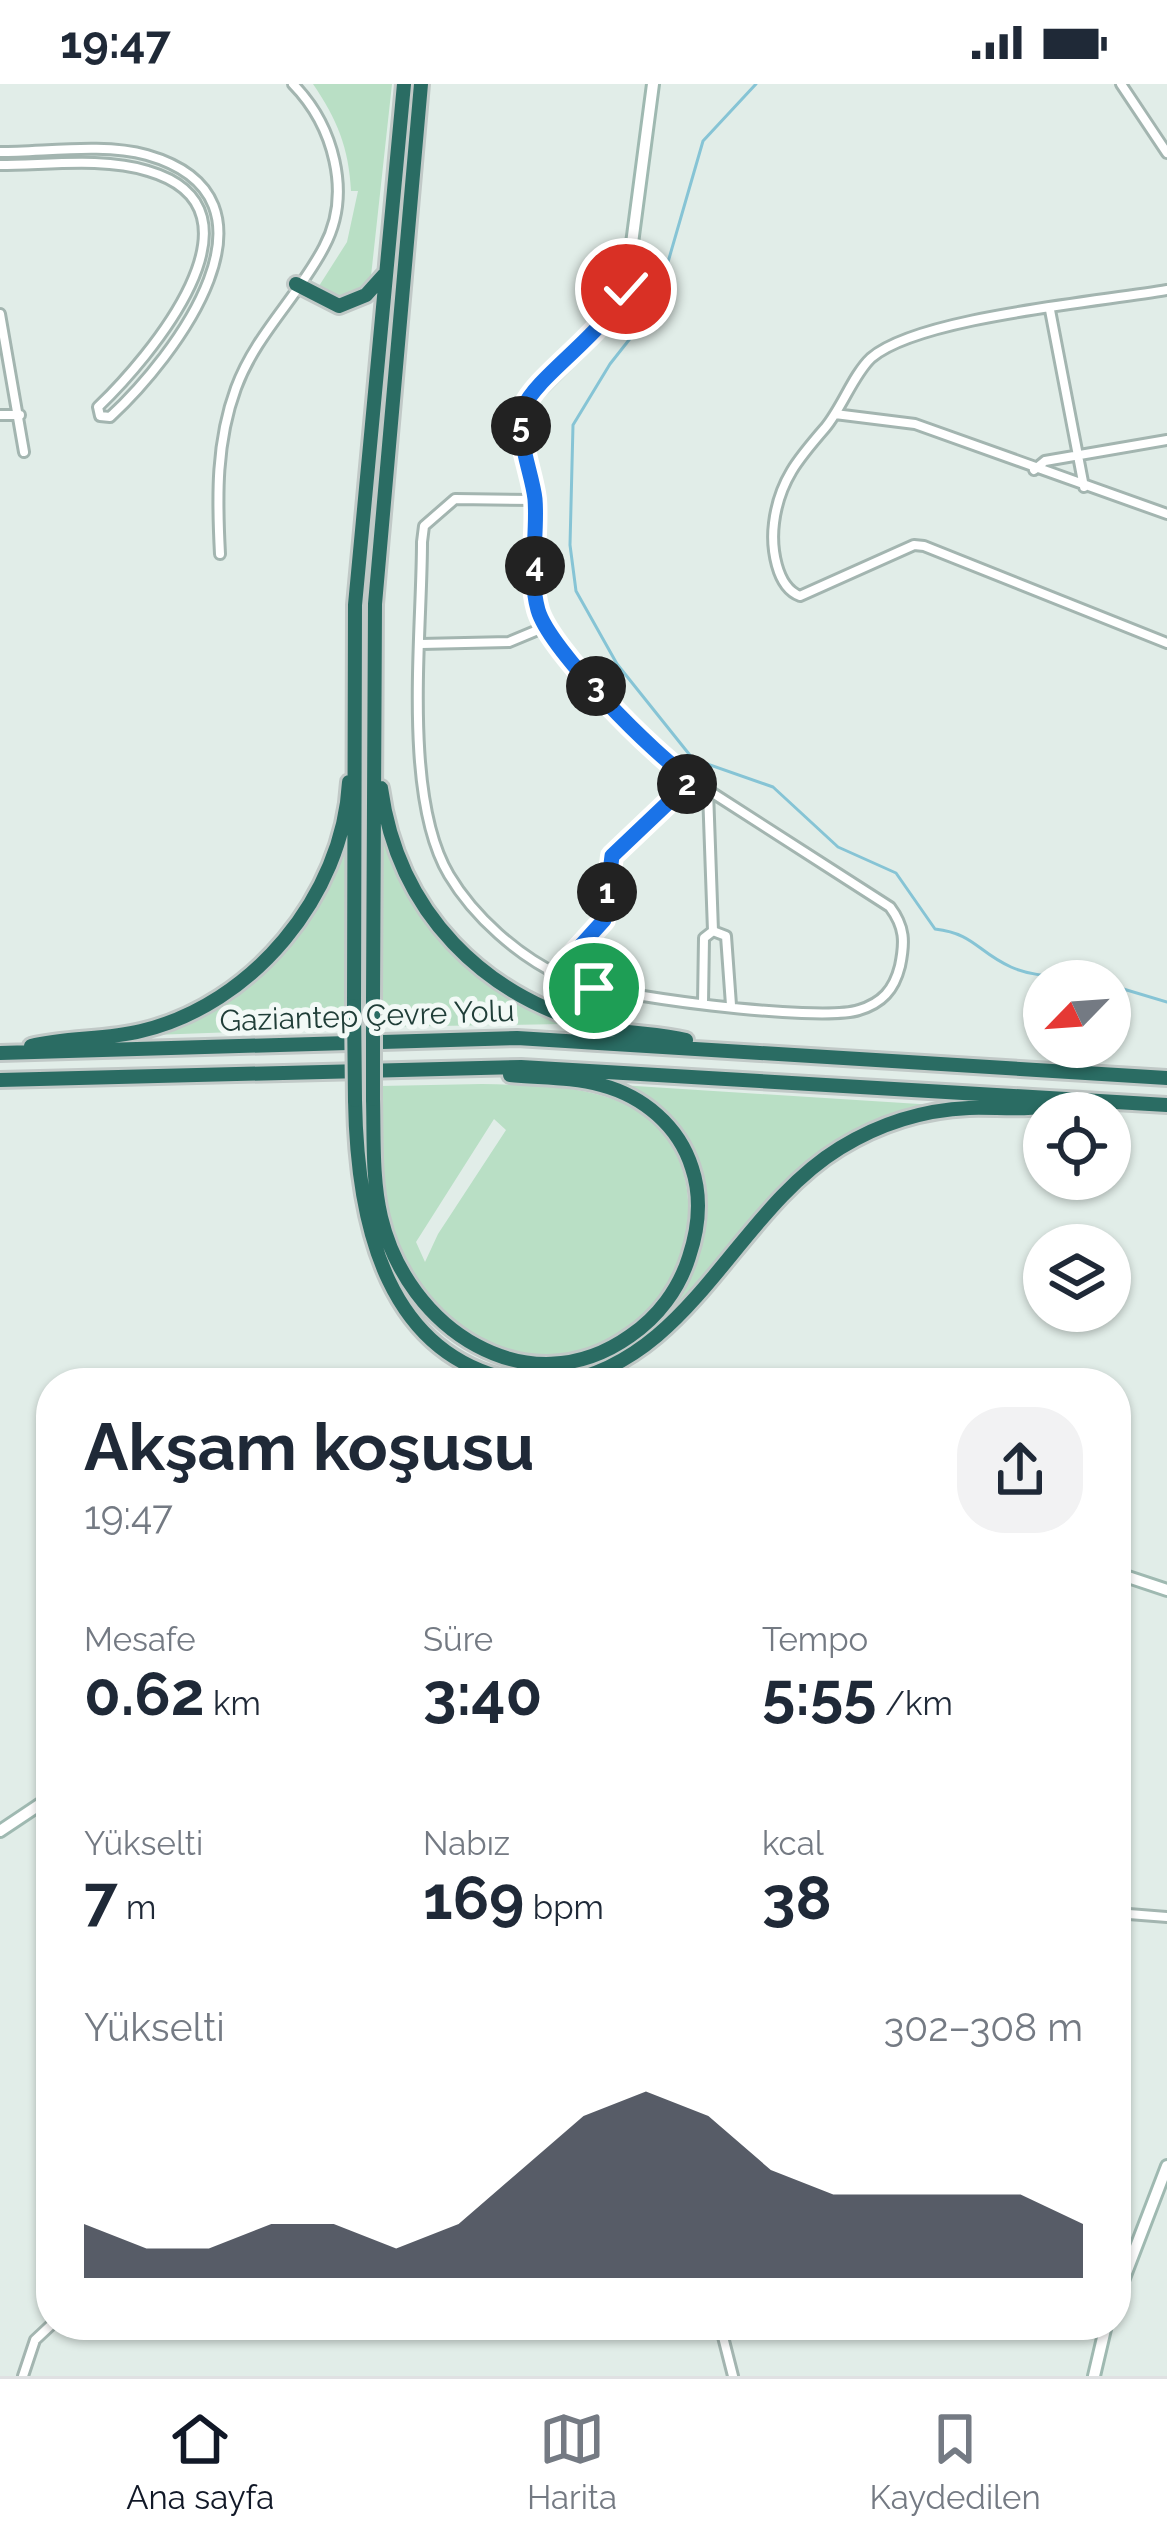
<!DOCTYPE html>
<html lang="tr">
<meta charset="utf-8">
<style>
body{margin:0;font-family:Raleway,sans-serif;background:#f2f2f3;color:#1f2937;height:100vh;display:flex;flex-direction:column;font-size:45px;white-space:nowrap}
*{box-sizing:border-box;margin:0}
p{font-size:39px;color:#747a83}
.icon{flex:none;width:66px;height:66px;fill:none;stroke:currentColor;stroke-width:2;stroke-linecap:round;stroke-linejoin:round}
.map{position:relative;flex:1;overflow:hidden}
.panel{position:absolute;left:36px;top:1284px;width:1095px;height:972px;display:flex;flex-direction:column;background:#fff;border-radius:48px;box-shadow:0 3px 9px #0004}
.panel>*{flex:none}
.needle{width:78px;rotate:245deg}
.fabs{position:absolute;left:1023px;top:876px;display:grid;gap:24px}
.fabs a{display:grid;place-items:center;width:108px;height:108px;border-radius:50%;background:#fff;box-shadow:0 3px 9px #0004;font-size:60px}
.pin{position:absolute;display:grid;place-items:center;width:102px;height:102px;color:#fff;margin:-51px;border:6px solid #fff;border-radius:50%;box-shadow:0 3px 12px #0007}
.km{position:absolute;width:60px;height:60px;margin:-30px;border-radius:50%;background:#222;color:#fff;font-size:33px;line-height:60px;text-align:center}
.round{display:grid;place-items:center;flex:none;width:126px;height:126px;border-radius:48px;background:#f2f2f3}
.head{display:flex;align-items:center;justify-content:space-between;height:204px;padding:0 48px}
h1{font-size:66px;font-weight:700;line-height:90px}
.metrics{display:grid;grid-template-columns:repeat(3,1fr);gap:18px;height:204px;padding:12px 48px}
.metrics div{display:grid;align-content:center}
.metrics b{font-size:60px;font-weight:700}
.metrics small{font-size:33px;font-weight:400}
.metrics p{font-size:33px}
.chart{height:336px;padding:24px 48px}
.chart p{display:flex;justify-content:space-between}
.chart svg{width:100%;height:216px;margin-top:12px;fill:#111827;opacity:.7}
.status{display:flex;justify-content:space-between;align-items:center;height:84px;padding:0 60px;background:#fff;direction:ltr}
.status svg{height:33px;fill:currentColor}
.menu{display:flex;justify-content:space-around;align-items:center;height:168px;border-top:3px solid #e0e1e3;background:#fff;font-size:33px;color:#747a83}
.menu a{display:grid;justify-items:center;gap:6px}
.menu .active{color:#111827}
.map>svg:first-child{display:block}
.green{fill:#b9dfc5;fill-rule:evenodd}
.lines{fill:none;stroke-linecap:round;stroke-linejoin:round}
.stream{stroke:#86c4d5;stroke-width:3}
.street-casing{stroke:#a3b5b0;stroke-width:14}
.secondary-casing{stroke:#9fb9b1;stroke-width:16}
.highway-casing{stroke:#c1c9c7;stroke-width:20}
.street{stroke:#fff;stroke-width:8}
.secondary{stroke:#fff;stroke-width:10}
.highway{stroke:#2a6c63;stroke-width:14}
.highway-bridge-casing{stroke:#c1c9c7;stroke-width:20;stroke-linecap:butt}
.highway-bridge{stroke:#2a6c63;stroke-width:14}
.route-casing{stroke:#fff;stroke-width:24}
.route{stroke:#1a73e8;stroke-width:15}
.labels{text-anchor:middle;stroke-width:10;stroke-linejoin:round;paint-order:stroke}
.street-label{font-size:30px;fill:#203e38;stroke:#f2f9f6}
</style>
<div class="status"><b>19:47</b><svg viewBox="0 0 49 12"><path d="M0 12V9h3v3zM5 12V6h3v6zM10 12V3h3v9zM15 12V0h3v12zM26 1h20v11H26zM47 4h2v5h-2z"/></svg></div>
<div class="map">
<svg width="1167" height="2292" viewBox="0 0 1167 2292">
<rect width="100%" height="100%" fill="#e1ede8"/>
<path class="green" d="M 313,0 L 392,0 L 371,192 L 352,214 L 340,216 L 319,202 L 347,158 L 358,107 L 351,107 C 349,64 337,35 313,0 Z
M 378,738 C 389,755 396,785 406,807 C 440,874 496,908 562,940 L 381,943 Z
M 347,743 L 347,944 L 153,951 C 272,911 293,844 347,743 Z
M 482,1000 C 524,1001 570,1001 610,1014 C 714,1049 708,1182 630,1243 C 537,1316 417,1241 389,1139 C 378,1095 380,1047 380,1002 ZM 494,1035 L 506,1046 L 438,1150 L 425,1178 L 416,1158 Z
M 620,1001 L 935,1021 L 854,1048 L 801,1083 L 662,1241 L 678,1218 L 672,1217 C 720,1114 724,1065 620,1001 Z"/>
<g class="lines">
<path class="stream" d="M 756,0 L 703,57 L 655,223 L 610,280 L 573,341 L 570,461 L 576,507 L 617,580 L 693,675 L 773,703 L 838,763 L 896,789 L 935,845 C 975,850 976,867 1011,883 C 1033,893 1065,893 1089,897
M 1110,901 L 1167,918"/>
<g class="street-casing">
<path id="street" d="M 1121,0 L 1167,69
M 0,68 C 46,68 103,59 147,71 C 297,114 174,274 110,333 L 100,332 L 98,323 C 147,276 278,125 148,87 C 104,73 46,81 0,81
M 1167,206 C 1099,218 918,233 871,274 C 853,291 842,324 825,344 C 799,374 779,397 774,439 C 771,463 776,503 800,512 L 914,461 L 924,462 L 1167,559
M 1050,226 L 1084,403
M 0,230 L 24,368
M 835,330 L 915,340 L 1167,430
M 0,331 L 20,331
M 1034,386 L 1045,377 L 1167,356
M 455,415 L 535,416 L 536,517 L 558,562 L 680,688 L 890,823 C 905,843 905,858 900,882 C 894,906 882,919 859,926 C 820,939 603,912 563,893 C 518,872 474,833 449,791 C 402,712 422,550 422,458 L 424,442 Z
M 220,470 C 217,413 216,358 236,304 C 256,250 298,213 324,163 C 353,109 333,41 293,0
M 421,560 L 509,558 L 545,543
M 713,847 L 726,852 L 731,921
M 556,889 L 604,836 L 612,772 L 692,696
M 703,919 L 704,854 L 713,847 L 708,707
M 1116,1829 L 1167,1833
M 720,2241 L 733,2292
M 23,2292 L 35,2256 L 51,2241"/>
</g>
<g class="secondary-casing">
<path id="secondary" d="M 535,416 L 521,340 L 524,322 L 589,257 L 626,205 L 653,0
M 1116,1489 L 1167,1506
M 0,1747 L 51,1713
M 1116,2215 L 1167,2082
M 1094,2292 L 1106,2241"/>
</g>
<g class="highway-casing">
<path id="highway" d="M 296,200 L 339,222 L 366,211 L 384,191
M 381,704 C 398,828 483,914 604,944 C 630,950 659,949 686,956
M 373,920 L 375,520 L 421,0
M 354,922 L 355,521 L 404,0
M 31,962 C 67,953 105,956 141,947 C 252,921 343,812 349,698
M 0,969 L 517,954 L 1167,994
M 0,996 L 521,983 L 1167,1021
M 373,1015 C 374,1054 372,1095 381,1133 C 407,1244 527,1325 630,1252 C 658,1233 679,1205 689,1173 C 699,1143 702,1114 692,1084 C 679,1042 643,1012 601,1001 C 572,993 540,994 510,991
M 355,1016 C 357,1136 384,1282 531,1299
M 558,1299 C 691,1278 734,1129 840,1064 C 879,1040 923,1026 969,1024 C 997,1023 1024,1027 1051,1021"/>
</g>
<use href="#street" class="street"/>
<use href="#secondary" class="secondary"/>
<use href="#highway" class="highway"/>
<g class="highway-bridge-casing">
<path id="highway-bridge" d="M 354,922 L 355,1016
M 373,1015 L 373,920"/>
</g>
<use href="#highway-bridge" class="highway-bridge"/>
</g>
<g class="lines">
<g class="route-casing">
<path id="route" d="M 594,904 L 556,889 L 604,836 L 612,772 L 692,696 C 656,673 549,565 538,526 C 528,491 538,451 535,415 C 532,388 514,349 524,323 C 536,293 603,251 626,205"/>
</g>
<use href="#route" class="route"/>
</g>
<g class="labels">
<g class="street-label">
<text transform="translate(367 932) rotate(-2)" y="10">Gaziantep Çevre Yolu</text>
</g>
</g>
</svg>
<div class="fabs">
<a><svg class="needle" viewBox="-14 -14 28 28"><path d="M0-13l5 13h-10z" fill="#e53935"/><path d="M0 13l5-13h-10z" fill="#747a83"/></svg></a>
<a><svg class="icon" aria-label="locate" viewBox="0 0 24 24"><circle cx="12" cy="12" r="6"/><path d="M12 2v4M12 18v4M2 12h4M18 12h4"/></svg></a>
<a><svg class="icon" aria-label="layers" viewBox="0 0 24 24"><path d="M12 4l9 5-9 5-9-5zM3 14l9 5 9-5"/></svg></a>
</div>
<div class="pin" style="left:594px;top:904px;background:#1e9e55"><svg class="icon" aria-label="arrive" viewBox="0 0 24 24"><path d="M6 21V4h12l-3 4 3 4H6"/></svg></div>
<div class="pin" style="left:626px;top:205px;background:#d93025"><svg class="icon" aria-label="check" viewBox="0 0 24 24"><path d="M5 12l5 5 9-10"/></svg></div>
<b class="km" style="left:607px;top:808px">1</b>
<b class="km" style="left:687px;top:700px">2</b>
<b class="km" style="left:596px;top:602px">3</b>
<b class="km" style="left:535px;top:482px">4</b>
<b class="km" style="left:521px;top:342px">5</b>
<section class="panel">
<div class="head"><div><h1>Akşam koşusu</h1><p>19:47</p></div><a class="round"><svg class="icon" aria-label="share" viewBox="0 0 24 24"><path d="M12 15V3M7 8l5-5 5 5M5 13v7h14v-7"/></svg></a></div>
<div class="metrics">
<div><p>Mesafe</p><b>0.62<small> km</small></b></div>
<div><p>Süre</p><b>3:40</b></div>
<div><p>Tempo</p><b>5:55<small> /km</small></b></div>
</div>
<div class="metrics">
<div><p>Yükselti</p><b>7<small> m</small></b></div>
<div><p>Nabız</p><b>169<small> bpm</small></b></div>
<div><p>kcal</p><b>38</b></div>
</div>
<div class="chart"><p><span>Yükselti</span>302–308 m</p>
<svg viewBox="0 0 160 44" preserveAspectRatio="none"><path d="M0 44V33L10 38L20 38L30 33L40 33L50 38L60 33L70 22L80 11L90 6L100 11L110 22L120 27L130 27L140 27L150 27L160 33V44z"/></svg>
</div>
</section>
</div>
<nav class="menu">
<a class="active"><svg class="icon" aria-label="home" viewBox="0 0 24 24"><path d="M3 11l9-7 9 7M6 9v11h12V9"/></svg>Ana sayfa</a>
<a><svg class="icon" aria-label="map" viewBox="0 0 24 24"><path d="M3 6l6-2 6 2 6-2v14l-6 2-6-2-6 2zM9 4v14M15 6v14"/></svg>Harita</a>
<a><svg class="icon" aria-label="saved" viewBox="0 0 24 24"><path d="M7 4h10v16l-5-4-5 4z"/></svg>Kaydedilen</a>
</nav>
